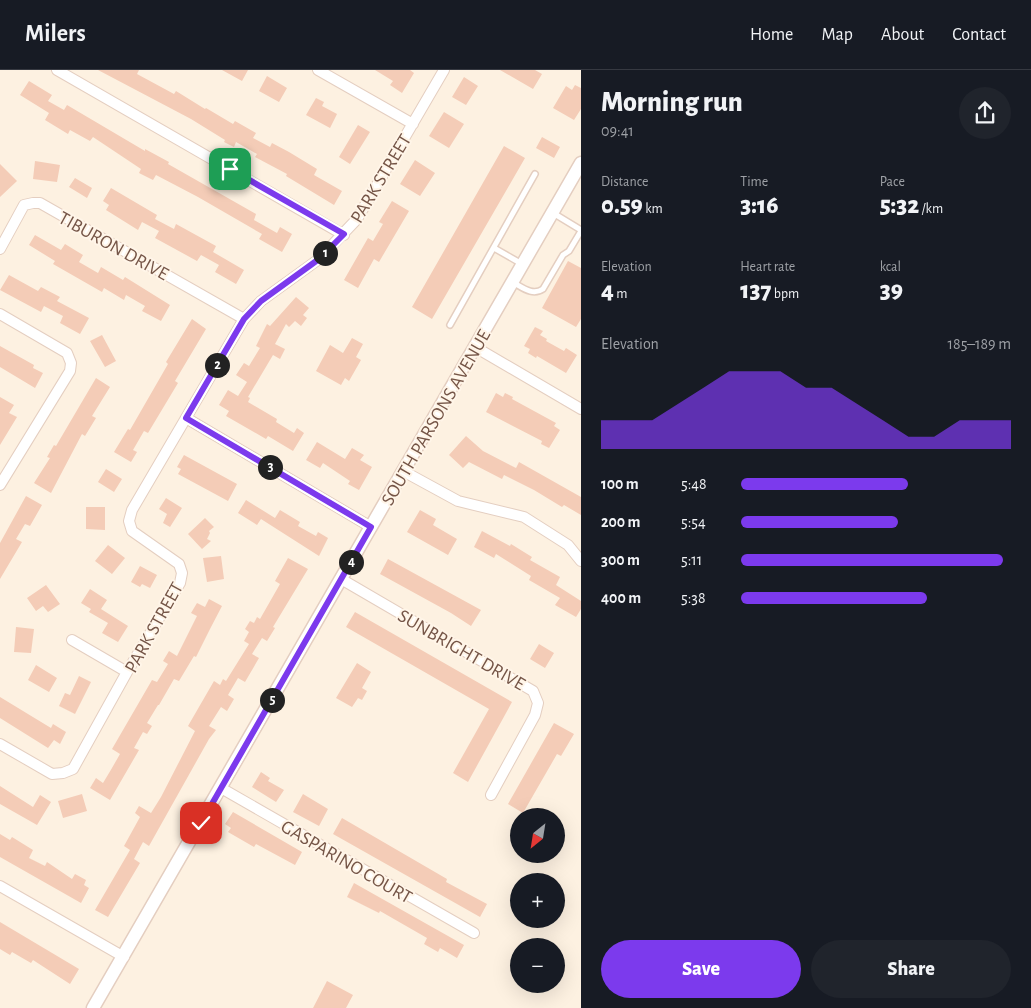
<!DOCTYPE html>
<meta charset="utf-8">
<style>
body{margin:0;font-family:"Alegreya Sans",sans-serif;background:#20242c;color:#f1f3f6;height:100vh;display:flex;flex-direction:column;font-size:19px;white-space:nowrap}
*{box-sizing:border-box;margin:0}
p{font-size:16px;color:#9ea1a6}
.icon{flex:none;width:28px;height:28px;fill:none;stroke:currentColor;stroke-width:2;stroke-linecap:round;stroke-linejoin:round}
.map{position:relative;flex:1;overflow:hidden}
.sheet{display:flex;flex-direction:column;background:#171b24;width:450px}
.sheet>*{flex:none}
.needle{width:32px;rotate:210deg}
.tools{position:absolute;left:510px;top:738px;display:grid;gap:10px}
.tools a{display:grid;place-items:center;width:55px;height:55px;border-radius:50%;background:#171b24;box-shadow:0 5px 20px #0002;font-size:25px}
.pin{position:absolute;display:grid;place-items:center;width:42px;height:42px;color:#fff;margin:-21px;border-radius:10px;box-shadow:0 2px 8px #0006}
.km{position:absolute;width:25px;height:25px;margin:-12px;border-radius:50%;background:#222;color:#fff;font-size:14px;line-height:25px;text-align:center}
.round{display:grid;place-items:center;flex:none;width:52px;height:52px;border-radius:26px;background:#20242c}
.summary{display:flex;align-items:center;justify-content:space-between;height:85px;padding:0 20px}
h1{font-size:28px;font-weight:800;line-height:38px}
.metrics{display:grid;grid-template-columns:repeat(3,1fr);gap:8px;height:85px;padding:5px 20px}
.metrics div{display:grid;align-content:center}
.metrics b{font-size:25px;font-weight:800}
.metrics small{font-size:14px;font-weight:400}
.metrics p{font-size:14px}
.chart{height:140px;padding:10px 20px}
.chart p{display:flex;justify-content:space-between}
.chart svg{width:100%;height:90px;margin-top:5px;fill:#7c3aed;opacity:.7}
.cta{display:flex;gap:10px;margin-top:auto;padding:10px 20px}
.cta a{flex:1;height:58px;border-radius:30px;background:#7c3aed;color:#fff;font-size:20px;font-weight:800;line-height:58px;text-align:center}
.cta a+a{background:#20242c;color:#f1f3f6}
ul{padding:0 20px;list-style:none;font-size:16px}
li{display:grid;grid-template-columns:80px 60px 1fr;align-items:center;height:38px}
li i{height:12px;border-radius:6px;background:#7c3aed}
header{display:flex;align-items:center;gap:30px;box-sizing:border-box;height:70px;padding:0 25px;background:#171b24;border-bottom:1px solid #363941}
header strong{font-size:24px}
nav{display:flex;gap:28px;margin-inline-start:auto;font-size:18px}
main{display:flex;flex:1;min-height:0}
.map>svg:first-child{display:block}
.building{fill:#f4ccb7}
.lines{fill:none;stroke-linecap:round;stroke-linejoin:round}
.service-casing{stroke:#e4cec0;stroke-width:8}
.minor-casing{stroke:#e4cec0;stroke-width:12}
.tertiary-casing{stroke:#e4cec0;stroke-width:15}
.service{stroke:#fff;stroke-width:5}
.minor{stroke:#fff;stroke-width:10}
.tertiary{stroke:#fff;stroke-width:12}
.route-casing{stroke:#fff;stroke-width:10}
.route{stroke:#7c3aed;stroke-width:6}
.labels{text-anchor:middle;stroke-width:4;stroke-linejoin:round;paint-order:stroke}
.street-label{font-size:19px;fill:#755547;stroke:#fff5e8}
</style>
<header>
<strong>Milers</strong>
<nav><a>Home</a><a>Map</a><a>About</a><a>Contact</a></nav>
</header>
<main>
<div class="map">
<svg width="581" height="938" viewBox="0 0 581 938">
<rect width="100%" height="100%" fill="#fdf1e1"/>
<path class="building" d="M 98,0 L 139,0 L 137,4 L 174,24 L 176,21 L 205,39 L 206,38 L 233,54 L 235,51 L 256,63 L 253,68 L 270,77 L 272,73 L 289,82 L 317,99 L 314,105 L 342,121 L 334,135 L 286,106 L 287,104 L 255,87 L 257,84 L 236,72 L 234,77 L 224,72 L 225,70 L 191,49 Z
M 222,0 L 248,0 L 242,11 Z
M 375,0 L 410,0 L 414,3 L 402,23 L 390,15 L 393,11 Z
M 500,0 L 535,0 L 542,4 L 533,19 Z
M 267,6 L 287,18 L 279,32 L 259,21 Z
M 464,7 L 478,16 L 466,35 L 452,27 Z
M 29,11 L 52,25 L 48,31 L 64,40 L 67,35 L 145,81 L 145,79 L 169,92 L 168,94 L 256,144 L 254,150 L 277,163 L 280,157 L 292,164 L 282,182 L 259,169 L 262,164 L 198,127 L 156,105 L 153,110 L 139,103 L 141,99 L 93,67 L 90,71 L 70,60 L 68,64 L 45,50 L 49,43 L 20,25 Z
M 575,15 L 581,18 L 581,39 L 574,50 L 553,38 L 566,16 L 572,20 Z
M 316,28 L 324,32 L 322,36 L 337,44 L 330,58 L 306,45 Z
M 444,42 L 464,54 L 449,78 L 429,66 Z
M 358,55 L 370,62 L 350,94 L 339,87 Z
M 542,67 L 560,77 L 554,88 L 536,78 Z
M 504,76 L 525,88 L 432,249 L 412,237 Z
M 415,90 L 435,103 L 420,126 L 400,114 Z
M 35,91 L 60,95 L 57,112 L 33,109 Z
M 0,94 L 17,111 L 0,127 Z
M 75,108 L 92,118 L 87,128 L 69,117 Z
M 111,118 L 157,145 L 155,149 L 174,159 L 176,154 L 216,176 L 213,182 L 244,200 L 236,214 L 215,202 L 219,195 L 201,185 L 197,191 L 155,168 L 159,161 L 142,152 L 138,160 L 106,140 L 109,135 L 103,131 Z
M 392,131 L 409,141 L 379,192 L 374,189 L 358,218 L 344,210 L 368,168 L 373,171 L 383,154 L 379,152 Z
M 35,165 L 61,180 L 65,174 L 83,185 L 79,192 L 98,203 L 101,197 L 123,210 L 125,207 L 170,235 L 161,251 L 142,241 L 145,236 L 126,225 L 124,230 L 104,218 L 102,222 L 53,194 L 55,191 L 29,175 Z
M 568,191 L 581,198 L 581,249 L 576,257 L 542,238 Z
M 9,205 L 38,221 L 41,217 L 60,227 L 57,231 L 89,248 L 80,264 L 60,253 L 63,246 L 44,236 L 41,242 L 0,220 Z
M 296,227 L 309,238 L 303,245 L 307,248 L 301,256 L 295,251 L 289,257 L 286,254 L 275,274 L 285,279 L 280,289 L 273,285 L 248,327 L 250,328 L 248,332 L 277,349 L 276,352 L 294,363 L 297,358 L 304,363 L 293,381 L 268,366 L 266,369 L 226,346 L 229,341 L 219,335 L 228,320 L 238,326 L 247,312 L 236,305 L 244,293 L 249,296 L 260,278 L 256,276 L 267,254 L 270,256 Z
M 192,249 L 206,259 L 175,311 L 178,313 L 148,363 L 144,361 L 133,380 L 137,382 L 131,392 L 114,382 L 128,359 L 130,360 L 168,294 L 166,292 Z
M 535,257 L 543,261 L 540,265 L 547,269 L 546,271 L 564,281 L 566,278 L 577,285 L 566,303 L 537,286 L 536,288 L 528,283 L 530,279 L 524,276 Z
M 102,265 L 116,291 L 105,297 L 90,271 Z
M 352,268 L 363,274 L 356,287 L 361,290 L 349,311 L 345,308 L 341,315 L 316,301 L 330,275 L 343,283 Z
M 0,276 L 34,295 L 33,298 L 43,303 L 35,318 L 0,297 Z
M 96,308 L 110,317 L 92,346 L 96,348 L 85,366 L 82,364 L 51,423 L 34,413 L 50,388 L 47,387 L 54,375 L 56,376 Z
M 496,323 L 503,327 L 505,323 L 513,327 L 512,329 L 556,353 L 554,356 L 560,360 L 549,378 L 541,374 L 542,371 L 486,342 Z
M 0,327 L 14,335 L 9,343 L 17,347 L 0,375 Z
M 466,366 L 483,381 L 516,398 L 519,392 L 581,427 L 581,445 L 564,435 L 562,437 L 534,420 L 504,405 L 502,409 L 469,392 L 463,398 L 449,385 Z
M 317,372 L 345,389 L 352,378 L 364,385 L 360,390 L 372,397 L 359,420 L 348,414 L 350,411 L 323,393 L 320,398 L 306,390 Z
M 184,385 L 237,414 L 228,431 L 178,404 L 181,399 L 177,397 Z
M 106,399 L 122,409 L 114,422 L 98,412 Z
M 26,426 L 42,435 L 30,456 L 25,454 L 16,469 L 22,472 L 0,509 L 0,473 Z
M 166,428 L 182,438 L 170,457 L 163,453 L 167,444 L 159,439 Z
M 246,430 L 275,448 L 280,440 L 300,452 L 298,456 L 316,466 L 318,462 L 328,468 L 319,486 L 261,449 L 257,455 L 238,443 Z
M 86,437 L 105,437 L 105,460 L 86,459 Z
M 420,440 L 436,449 L 433,455 L 457,469 L 448,485 L 407,462 Z
M 205,448 L 214,457 L 209,461 L 210,463 L 207,469 L 211,471 L 202,479 L 188,464 Z
M 482,461 L 510,476 L 511,474 L 532,487 L 530,490 L 560,507 L 556,515 L 581,531 L 581,539 L 576,547 L 555,535 L 560,528 L 529,510 L 531,506 L 496,484 L 494,488 L 474,477 Z
M 108,475 L 125,488 L 112,504 L 95,491 Z
M 221,486 L 224,509 L 207,512 L 203,488 Z
M 288,488 L 308,499 L 273,557 L 275,558 L 267,571 L 262,568 L 252,584 L 259,588 L 245,612 L 238,608 L 228,625 L 234,629 L 227,641 L 221,637 L 209,656 L 216,660 L 209,669 L 149,776 L 143,772 L 134,789 L 140,793 L 108,847 L 95,840 L 130,780 L 124,776 L 140,747 L 135,743 L 139,736 L 151,743 L 161,727 L 195,661 L 188,656 L 214,611 L 220,615 L 223,609 L 226,611 L 249,574 L 244,571 L 249,562 L 245,559 L 250,551 L 254,553 L 257,547 L 260,549 L 280,514 L 275,511 Z
M 388,489 L 481,540 L 471,556 L 451,543 L 380,504 Z
M 140,496 L 157,505 L 150,518 L 142,514 L 140,517 L 131,512 Z
M 46,515 L 60,534 L 48,542 L 43,536 L 36,541 L 27,528 Z
M 90,519 L 107,530 L 101,539 L 128,556 L 118,572 L 102,563 L 108,553 L 89,542 L 91,539 L 81,533 Z
M 209,529 L 222,536 L 210,559 L 196,587 L 194,586 L 179,611 L 174,609 L 159,635 L 158,635 L 147,653 L 152,656 L 147,664 L 143,662 L 134,678 L 139,680 L 110,730 L 90,718 L 96,708 L 103,713 L 112,698 L 120,684 L 112,679 L 152,610 L 157,612 L 168,594 L 163,591 L 169,581 L 177,586 L 197,546 L 191,543 L 197,533 L 205,537 Z
M 355,542 L 512,632 L 468,712 L 453,703 L 489,639 L 346,557 Z
M 16,557 L 34,559 L 31,583 L 14,582 Z
M 539,574 L 554,583 L 545,598 L 530,589 Z
M 357,593 L 371,602 L 362,618 L 367,621 L 362,630 L 358,628 L 352,637 L 336,628 Z
M 36,595 L 57,608 L 49,622 L 28,610 Z
M 79,606 L 91,612 L 75,644 L 59,636 L 65,623 L 70,625 Z
M 0,627 L 51,658 L 53,654 L 66,662 L 60,674 L 54,670 L 48,678 L 0,648 Z
M 554,653 L 574,664 L 561,686 L 557,684 L 523,743 L 508,734 Z
M 261,702 L 270,708 L 268,711 L 284,720 L 276,732 L 252,717 Z
M 0,716 L 33,737 L 40,725 L 51,732 L 37,755 L 0,734 Z
M 82,724 L 87,741 L 63,748 L 58,731 Z
M 303,724 L 328,739 L 319,756 L 293,742 Z
M 233,742 L 302,782 L 295,795 L 256,774 L 254,777 L 228,762 L 231,758 L 225,754 Z
M 342,748 L 447,809 L 446,812 L 487,834 L 480,847 L 333,764 Z
M 0,764 L 10,770 L 12,767 L 33,780 L 29,788 L 45,796 L 47,792 L 72,809 L 75,804 L 86,810 L 84,815 L 89,818 L 81,833 L 0,787 Z
M 354,813 L 464,875 L 457,888 L 440,878 L 438,882 L 424,874 L 427,868 L 380,841 L 379,843 L 347,827 Z
M 0,852 L 79,899 L 70,914 L 33,890 L 31,893 L 12,882 L 10,885 L 0,879 Z
M 327,911 L 353,925 L 346,938 L 313,938 Z"/>
<g class="lines">
<g class="service-casing">
<path id="service" d="M 553,143 L 581,160
M 494,178 L 522,194
M 514,213 C 523,218 533,226 543,219 L 563,185 L 569,181 L 581,161
M 450,255 L 535,104"/>
</g>
<g class="minor-casing">
<path id="minor" d="M 57,0 L 344,165
M 318,0 L 413,54
M 0,179 L 24,135 L 33,133 L 40,133 L 244,249
M 0,244 L 67,283 L 71,293 L 70,301 L 0,415
M 475,277 L 581,339
M 186,348 L 371,457
M 403,401 L 458,431 L 524,447 L 568,475 L 581,491
M 341,509 L 533,621 L 538,633 L 535,645 L 491,725
M 72,570 L 127,602
M 0,674 L 52,704 L 63,703 L 73,699 L 127,602 L 180,513 L 182,503 L 179,494 L 132,461 L 129,451 L 132,440 L 244,249 L 261,231 L 319,189 L 357,149 L 444,0
M 221,718 L 474,863
M 0,816 L 124,887"/>
</g>
<g class="tertiary-casing">
<path id="tertiary" d="M 93,938 L 581,93"/>
</g>
<use href="#service" class="service"/>
<use href="#minor" class="minor"/>
<use href="#tertiary" class="tertiary"/>
</g>
<g class="lines">
<g class="route-casing">
<path id="route" d="M 201,753 L 371,457 L 186,348 L 244,249 L 261,231 L 319,189 L 344,164 L 230,99"/>
</g>
<use href="#route" class="route"/>
</g>
<g class="labels">
<g class="street-label">
<text transform="translate(380 108) rotate(-59)" y="7">PARK STREET</text>
<text transform="translate(114 175) rotate(29)" y="7">TIBURON DRIVE</text>
<text transform="translate(435 347) rotate(-60)" y="7">SOUTH PARSONS AVENUE</text>
<text transform="translate(153 557) rotate(-61)" y="7">PARK STREET</text>
<text transform="translate(462 579) rotate(30)" y="7">SUNBRIGHT DRIVE</text>
<text transform="translate(347 791) rotate(30)" y="7">GASPARINO COURT</text>
</g>
</g>
</svg>
<div class="tools">
<a><svg class="needle" viewBox="-14 -14 28 28"><path d="M0-13l5 13h-10z" fill="#e53935"/><path d="M0 13l5-13h-10z" fill="#9ea1a6"/></svg></a>
<a>+</a>
<a>−</a>
</div>
<div class="pin" style="left:230px;top:99px;background:#1e9e55"><svg class="icon" aria-label="arrive" viewBox="0 0 24 24"><path d="M6 21V4h12l-3 4 3 4H6"/></svg></div>
<div class="pin" style="left:201px;top:753px;background:#d93025"><svg class="icon" aria-label="check" viewBox="0 0 24 24"><path d="M5 12l5 5 9-10"/></svg></div>
<b class="km" style="left:325px;top:183px">1</b>
<b class="km" style="left:217px;top:295px">2</b>
<b class="km" style="left:270px;top:397px">3</b>
<b class="km" style="left:351px;top:492px">4</b>
<b class="km" style="left:272px;top:630px">5</b>
</div>
<section class="sheet">
<div class="summary"><div><h1>Morning run</h1><p>09:41</p></div><a class="round"><svg class="icon" aria-label="share" viewBox="0 0 24 24"><path d="M12 15V3M7 8l5-5 5 5M5 13v7h14v-7"/></svg></a></div>
<div class="metrics">
<div><p>Distance</p><b>0.59<small> km</small></b></div>
<div><p>Time</p><b>3:16</b></div>
<div><p>Pace</p><b>5:32<small> /km</small></b></div>
</div>
<div class="metrics">
<div><p>Elevation</p><b>4<small> m</small></b></div>
<div><p>Heart rate</p><b>137<small> bpm</small></b></div>
<div><p>kcal</p><b>39</b></div>
</div>
<div class="chart"><p><span>Elevation</span>185–189 m</p>
<svg viewBox="0 0 160 44" preserveAspectRatio="none"><path d="M0 44V30L10 30L20 30L30 22L40 14L50 6L60 6L70 6L80 14L90 14L100 22L110 30L120 38L130 38L140 30L150 30L160 30V44z"/></svg>
</div>
<ul>
<li><b>100 m</b>5:48<i style="width:62%"></i></li>
<li><b>200 m</b>5:54<i style="width:58%"></i></li>
<li><b>300 m</b>5:11<i style="width:97%"></i></li>
<li><b>400 m</b>5:38<i style="width:69%"></i></li>
</ul>
<div class="cta"><a>Save</a><a>Share</a></div>
</section>
</main>
